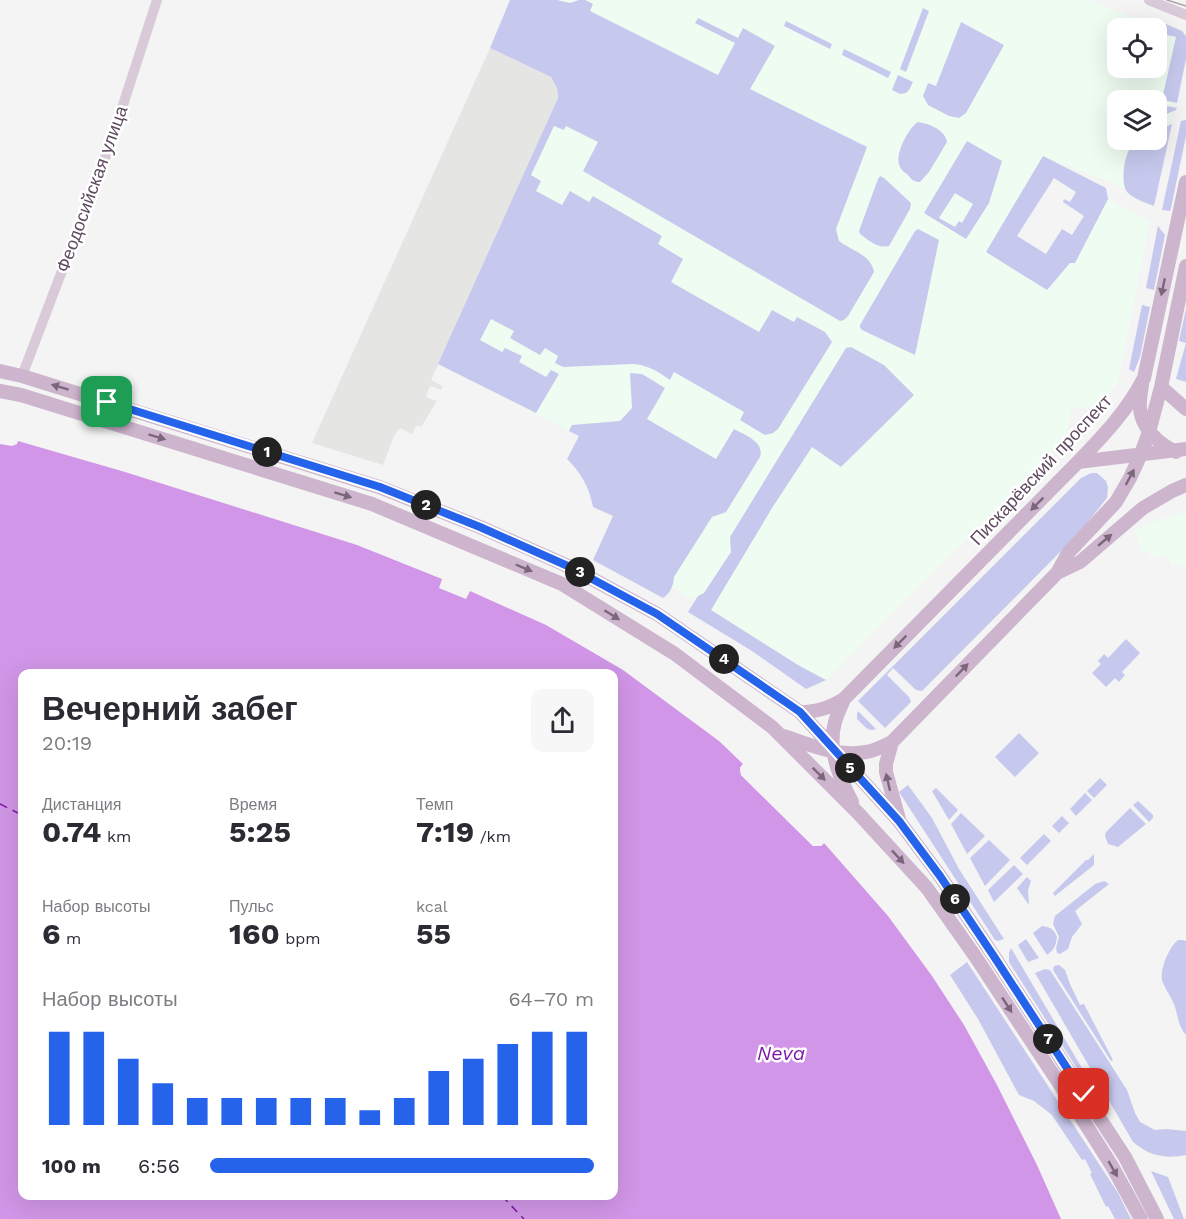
<!DOCTYPE html>
<html lang="ru">
<meta charset="utf-8">
<style>
body{margin:0;font-family:"Work Sans",sans-serif;background:#f7f7f7;color:#2b2b33;height:100vh;display:flex;flex-direction:column;font-size:22px;white-space:nowrap}
*{box-sizing:border-box;margin:0}
p{font-size:20px;color:#7c7c81}
.icon{flex:none;width:33px;height:33px;fill:none;stroke:currentColor;stroke-width:2;stroke-linecap:round;stroke-linejoin:round}
.map{position:relative;flex:1;overflow:hidden}
.details{position:absolute;left:18px;top:669px;width:600px;height:531px;display:flex;flex-direction:column;background:#fff;border-radius:12px;box-shadow:0 6px 24px #0002}
.details>*{flex:none}
.tools{position:absolute;left:1107px;top:18px;display:grid;gap:12px}
.tools a{display:grid;place-items:center;width:60px;height:60px;border-radius:12px;background:#fff;box-shadow:0 6px 24px #0002;font-size:30px}
.pin{position:absolute;display:grid;place-items:center;width:51px;height:51px;color:#fff;margin:-26px;border-radius:12px;box-shadow:0 3px 9px #0006}
.km{position:absolute;width:30px;height:30px;margin:-15px;border-radius:50%;background:#222;color:#fff;font-size:16px;line-height:30px;text-align:center}
.round{display:grid;place-items:center;flex:none;width:63px;height:63px;border-radius:12px;background:#f7f7f7}
.head{display:flex;align-items:center;justify-content:space-between;height:102px;padding:0 24px}
h1{font-size:33px;font-weight:700;line-height:45px}
.metrics{display:grid;grid-template-columns:repeat(3,1fr);gap:9px;height:102px;padding:6px 24px}
.metrics div{display:grid;align-content:center}
.metrics b{font-size:30px;font-weight:700}
.metrics small{font-size:16px;font-weight:400}
.metrics p{font-size:16px}
.chart{height:168px;padding:12px 24px}
.chart p{display:flex;justify-content:space-between}
.chart svg{width:100%;height:108px;margin-top:6px;stroke:#2563eb;stroke-width:6}
ul{padding:0 24px;list-style:none;font-size:20px}
li{display:grid;grid-template-columns:96px 72px 1fr;align-items:center;height:45px}
li i{height:15px;border-radius:8px;background:#2563eb}
.map>svg:first-child{display:block}
.commercial{fill:#effcf2;fill-rule:evenodd}
.education{fill:#e5e5e4}
.green{fill:#c6c9ed;fill-rule:evenodd}
.water{fill:#d196e7;fill-rule:evenodd}
.pier{fill:#f3f4f3}
.lines{fill:none;stroke-linecap:round;stroke-linejoin:round}
.ferry{stroke:#7f17a6;stroke-width:1.5;stroke-dasharray:8 6;stroke-linecap:butt}
.minor{stroke:#d8cad8;stroke-width:10}
.major{stroke:#ceb5ce;stroke-width:14}
.tram{stroke:#ada4ac;stroke-width:1.5}
.oneway{fill:#7b667b}
.route-casing{stroke:#fff;stroke-width:12}
.route{stroke:#2563eb;stroke-width:8}
.labels{text-anchor:middle;stroke-width:5;stroke-linejoin:round;paint-order:stroke}
.street-label{font-size:18px;fill:#5f4b5f;stroke:#fff}
.water-label{font-size:20px;font-style:italic;fill:#7f17a6;stroke:#fff}
</style>
<div class="map">
<svg width="1186" height="1219" viewBox="0 0 1186 1219">
<rect width="100%" height="100%" fill="#f3f4f3"/>
<path class="commercial" d="M 510,0 L 1090,0 L 1186,40 L 1154,200 L 1043,156 L 988,249 L 1075,263 L 1108,199 L 1150,221 L 1118,382 L 1098,411 L 1072,407 L 1066,439 L 826,680 L 798,665 L 672,587 L 599,548 L 613,516 L 593,507 L 590,492 L 576,468 L 567,459 L 579,436 L 438,364 L 478,278 L 558,98 L 551,77 L 490,48 ZM 1118,28 L 1156,28 L 1156,68 L 1118,68 ZM 1118,100 L 1156,100 L 1156,140 L 1118,140 Z
M 1186,511 L 1186,567 L 1182,569 L 1181,564 L 1172,567 L 1169,558 L 1165,555 L 1152,559 L 1149,551 L 1142,553 L 1135,530 L 1159,520 Z"/>
<path class="education" d="M 490,48 L 551,77 L 557,88 L 558,98 L 478,278 L 431,380 L 443,386 L 441,390 L 430,386 L 426,397 L 437,401 L 421,427 L 417,425 L 412,434 L 400,428 L 394,436 L 383,465 L 312,443 Z"/>
<path class="green" d="M 510,0 L 557,0 L 570,3 L 579,0 L 585,0 L 593,4 L 590,11 L 718,75 L 735,43 L 695,23 L 698,18 L 738,38 L 743,28 L 775,46 L 750,89 L 867,147 L 836,229 L 839,241 L 843,244 C 855,251 872,257 874,272 L 848,316 L 844,320 L 840,321 L 583,171 L 598,142 L 566,126 L 564,130 L 554,126 L 531,175 L 541,181 L 536,191 L 562,205 L 570,191 L 589,202 L 593,196 L 662,236 L 658,244 L 683,259 L 671,282 L 759,332 L 772,310 L 794,322 L 797,317 L 825,332 L 832,342 L 778,429 L 773,433 L 765,435 L 740,420 L 744,412 L 674,372 L 670,380 C 657,371 648,365 633,364 L 563,367 L 555,363 L 558,356 L 545,348 L 540,355 L 510,338 L 514,331 L 491,319 L 480,340 L 502,352 L 505,348 L 522,356 L 519,362 L 546,377 L 551,370 L 559,374 L 536,413 L 438,364 L 558,98 L 557,88 L 551,77 L 490,48 Z
M 923,8 L 929,11 L 906,72 L 900,69 Z
M 786,21 L 832,44 L 830,49 L 784,26 Z
M 1159,21 L 1182,31 L 1186,36 L 1186,59 L 1177,103 L 1153,98 L 1154,94 L 1163,95 L 1176,37 L 1167,35 L 1164,27 L 1158,24 Z
M 961,22 L 1004,45 L 966,113 L 959,118 L 949,116 L 928,105 L 923,96 L 928,83 L 936,86 Z
M 844,49 L 891,72 L 888,78 L 842,55 Z
M 898,75 L 913,82 L 909,90 L 906,93 L 900,94 L 892,90 Z
M 1157,104 L 1177,108 L 1176,110 L 1157,118 Z
M 1186,120 L 1186,136 L 1171,208 L 1170,211 L 1162,210 L 1181,121 Z
M 918,122 C 930,124 945,130 947,142 L 929,172 L 920,182 C 914,182 912,180 908,175 C 904,172 900,169 899,164 C 895,154 909,127 918,122 Z
M 1172,124 L 1154,206 C 1146,203 1135,199 1128,193 C 1120,185 1124,159 1129,150 C 1132,146 1135,143 1139,140 L 1156,140 L 1157,131 Z
M 967,141 L 1002,161 L 989,203 L 966,239 L 924,213 ZM 955,193 L 973,204 L 962,223 L 959,221 L 955,227 L 939,218 Z
M 1043,156 L 1106,188 L 1108,199 L 1075,263 L 1070,263 L 1047,290 L 986,252 ZM 1054,178 L 1076,192 L 1070,202 L 1064,199 L 1063,202 L 1084,216 L 1072,235 L 1062,229 L 1046,254 L 1017,236 Z
M 880,176 L 884,178 L 911,203 L 910,209 L 889,246 C 877,249 869,240 860,234 L 859,231 L 878,179 Z
M 1158,226 L 1165,235 L 1154,290 L 1146,288 Z
M 918,229 L 939,240 L 915,355 L 862,330 L 860,327 L 860,325 L 915,231 Z
M 1142,305 L 1150,307 L 1140,357 L 1134,372 L 1129,369 Z
M 1186,309 L 1186,382 L 1176,379 L 1186,343 L 1179,341 Z
M 851,347 L 884,365 L 914,395 L 841,467 L 812,447 L 772,508 L 711,610 L 798,665 L 826,680 L 806,689 L 752,651 L 688,612 L 698,596 L 704,593 L 731,552 L 730,537 L 846,348 Z
M 630,373 L 642,374 L 665,388 L 647,419 L 716,459 L 734,429 C 745,435 765,442 760,457 L 726,512 L 712,517 L 674,577 C 674,584 670,594 663,598 L 593,560 L 613,516 L 593,507 C 589,487 582,474 567,459 L 579,436 L 569,431 L 572,425 L 620,421 L 632,408 Z
M 1091,473 L 1097,473 L 1106,481 L 1108,487 L 1107,498 L 1079,533 L 922,691 L 916,690 L 893,668 L 887,675 L 909,697 L 911,702 L 885,728 L 858,701 L 1081,478 Z
M 1126,639 L 1140,653 L 1122,672 L 1125,675 L 1119,682 L 1115,678 L 1106,687 L 1092,673 L 1101,664 L 1098,661 L 1104,654 L 1108,658 Z
M 858,711 L 876,729 C 868,733 863,724 857,719 L 857,714 Z
M 1019,733 L 1039,753 L 1015,777 L 995,757 Z
M 1100,778 L 1107,785 L 1094,798 L 1087,791 Z
M 908,785 L 932,818 L 959,869 L 1004,939 L 998,941 L 995,940 L 899,792 Z
M 936,788 L 958,810 L 949,820 L 932,791 Z
M 1085,793 L 1092,800 L 1076,816 L 1070,809 Z
M 1138,801 L 1153,815 L 1153,818 L 1149,822 L 1133,805 Z
M 1130,808 L 1146,824 L 1118,847 L 1108,844 L 1105,836 L 1106,832 Z
M 961,813 L 985,836 L 967,854 L 951,824 Z
M 1062,816 L 1069,823 L 1059,833 L 1052,826 Z
M 1044,834 L 1051,841 L 1027,865 L 1020,858 Z
M 989,840 L 1010,860 L 985,886 L 970,858 Z
M 1094,854 L 1094,865 L 1055,896 L 1053,893 L 1086,860 L 1088,860 Z
M 1014,865 L 1023,874 L 994,902 L 988,890 Z
M 1027,877 L 1031,881 L 1028,890 L 1029,905 L 1017,888 Z
M 1104,881 L 1109,884 L 1075,911 L 1082,924 L 1072,937 L 1068,949 L 1060,954 L 1057,953 L 1056,948 L 1059,937 L 1053,924 L 1055,916 L 1095,884 Z
M 1042,926 C 1050,927 1054,929 1057,937 C 1056,945 1054,950 1047,955 L 1033,933 Z
M 1026,939 L 1039,958 L 1028,962 L 1018,945 Z
M 1178,940 L 1183,940 L 1186,941 L 1186,1035 C 1178,1026 1178,1015 1174,1004 C 1171,997 1166,990 1163,983 C 1158,972 1169,947 1178,940 Z
M 1011,948 L 1086,1075 L 1085,1081 L 1009,962 L 1009,953 Z
M 967,962 L 1118,1193 L 1131,1219 L 1115,1219 L 1108,1206 L 1106,1207 L 1090,1174 L 1092,1173 L 1085,1159 L 1082,1160 L 1052,1115 L 1034,1101 L 1019,1095 L 978,1019 L 950,975 Z
M 1059,965 L 1065,970 L 1070,984 L 1080,1005 L 1084,1004 L 1113,1060 L 1111,1061 L 1053,970 L 1054,966 Z
M 1045,969 L 1050,970 L 1127,1090 L 1135,1113 L 1140,1122 L 1155,1130 L 1166,1129 L 1186,1131 L 1186,1155 C 1166,1159 1149,1156 1133,1142 L 1035,973 Z
M 1151,1171 L 1168,1177 L 1184,1219 L 1174,1219 Z"/>
<path class="water" d="M 18,441 L 125,472 L 357,545 L 442,579 L 439,588 L 466,599 L 470,591 L 546,625 L 623,670 L 719,741 L 743,764 L 740,768 L 741,775 L 813,846 L 821,846 L 824,843 L 888,916 L 932,976 L 964,1025 L 997,1085 L 1037,1165 L 1061,1219 L 0,1219 L 0,444 L 12,446 L 17,444 ZM 22,674 L 614,674 L 614,1196 L 22,1196 Z"/>
<path class="pier" d="M 743,764 L 746,766 L 743,769 L 744,774 L 814,843 L 820,843 L 822,841 L 824,843 L 821,846 L 813,846 L 741,775 L 740,768 Z"/>
<g class="lines">
<path class="ferry" d="M 0,804 L 22,815
M 502,1196 L 524,1219"/>
<path class="minor" d="M 1149,0 L 1186,15
M 22,376 L 111,142 L 157,0"/>
<path class="major" d="M 0,371 L 22,376 L 379,487 L 480,527 L 570,567 L 657,614 L 800,712 L 899,821 L 940,876 L 993,955 L 1125,1157 L 1157,1219
M 1142,385 C 1141,393 1139,402 1140,409 C 1142,429 1159,444 1176,452
M 1161,387 L 1186,409
M 0,391 L 21,395 L 372,504 L 562,584 L 675,654 L 772,727 L 859,814 L 927,888 L 975,956 L 1074,1106 L 1112,1166 L 1141,1219
M 1078,462 L 1186,449
M 1057,573 L 1080,562 L 1143,508 L 1172,491 L 1186,485
M 844,699 C 841,707 837,714 835,722 C 827,749 840,779 852,802
M 800,712 C 817,712 829,708 844,699 L 1078,462 C 1103,436 1128,410 1144,378 L 1186,182
M 784,736 C 809,745 839,757 866,752 C 875,751 884,746 892,742 L 1057,573 L 1068,553 L 1116,502 L 1130,478 L 1141,454 L 1149,432 L 1161,387 L 1186,266
M 892,742 L 886,764 L 886,772 L 899,819"/>
<path class="tram" d="M 1167,0 L 1186,6"/>
</g>
<defs><path id="oneway-solid" d="M-6-.8H1V-3.2L6.5 0L1 3.2V.8H-6Z" transform="scale(1.5)"/></defs>
<g class="oneway">
<use href="#oneway-solid" transform="translate(1163 287) rotate(102)"/>
<use href="#oneway-solid" transform="translate(60 387) rotate(-163)"/>
<use href="#oneway-solid" transform="translate(157 437) rotate(17)"/>
<use href="#oneway-solid" transform="translate(1130 477) rotate(-62)"/>
<use href="#oneway-solid" transform="translate(343 495) rotate(17)"/>
<use href="#oneway-solid" transform="translate(1037 504) rotate(135)"/>
<use href="#oneway-solid" transform="translate(1105 540) rotate(-40)"/>
<use href="#oneway-solid" transform="translate(524 568) rotate(23)"/>
<use href="#oneway-solid" transform="translate(612 615) rotate(32)"/>
<use href="#oneway-solid" transform="translate(900 642) rotate(135)"/>
<use href="#oneway-solid" transform="translate(962 670) rotate(-46)"/>
<use href="#oneway-solid" transform="translate(819 774) rotate(45)"/>
<use href="#oneway-solid" transform="translate(888 782) rotate(-103)"/>
<use href="#oneway-solid" transform="translate(898 857) rotate(47)"/>
<use href="#oneway-solid" transform="translate(1007 1005) rotate(57)"/>
<use href="#oneway-solid" transform="translate(1113 1169) rotate(60)"/>
</g>
<g class="lines">
<g class="route-casing">
<path id="route" d="M 107,402 L 380,487 L 480,527 L 570,567 L 657,614 L 790,705 L 800,712 L 899,821 L 940,876 L 993,955 L 1084,1094"/>
</g>
<use href="#route" class="route"/>
</g>
<g class="labels">
<g class="street-label">
<text transform="translate(92 189) rotate(-70)" y="6">Феодосийская улица</text>
<text transform="translate(1041 470) rotate(-47)" y="6">Пискарёвский проспект</text>
</g>
<g class="water-label">
<text x="781" y="1060">Neva</text>
</g>
</g>
</svg>
<div class="tools">
<a><svg class="icon" aria-label="locate" viewBox="0 0 24 24"><circle cx="12" cy="12" r="6"/><path d="M12 2v4M12 18v4M2 12h4M18 12h4"/></svg></a>
<a><svg class="icon" aria-label="layers" viewBox="0 0 24 24"><path d="M12 4l9 5-9 5-9-5zM3 14l9 5 9-5"/></svg></a>
</div>
<div class="pin" style="left:107px;top:402px;background:#1e9e55"><svg class="icon" aria-label="arrive" viewBox="0 0 24 24"><path d="M6 21V4h12l-3 4 3 4H6"/></svg></div>
<div class="pin" style="left:1084px;top:1094px;background:#d93025"><svg class="icon" aria-label="check" viewBox="0 0 24 24"><path d="M5 12l5 5 9-10"/></svg></div>
<b class="km" style="left:267px;top:452px">1</b>
<b class="km" style="left:426px;top:505px">2</b>
<b class="km" style="left:580px;top:572px">3</b>
<b class="km" style="left:724px;top:659px">4</b>
<b class="km" style="left:850px;top:768px">5</b>
<b class="km" style="left:955px;top:899px">6</b>
<b class="km" style="left:1048px;top:1039px">7</b>
<section class="details">
<div class="head"><div><h1>Вечерний забег</h1><p>20:19</p></div><a class="round"><svg class="icon" aria-label="share" viewBox="0 0 24 24"><path d="M12 15V3M7 8l5-5 5 5M5 13v7h14v-7"/></svg></a></div>
<div class="metrics">
<div><p>Дистанция</p><b>0.74<small> km</small></b></div>
<div><p>Время</p><b>5:25</b></div>
<div><p>Темп</p><b>7:19<small> /km</small></b></div>
</div>
<div class="metrics">
<div><p>Набор высоты</p><b>6<small> m</small></b></div>
<div><p>Пульс</p><b>160<small> bpm</small></b></div>
<div><p>kcal</p><b>55</b></div>
</div>
<div class="chart"><p><span>Набор высоты</span>64–70 m</p>
<svg viewBox="0 0 160 44" preserveAspectRatio="none"><path d="M5 44V6M15 44V6M25 44V17M35 44V27M45 44V33M55 44V33M65 44V33M75 44V33M85 44V33M95 44V38M105 44V33M115 44V22M125 44V17M135 44V11M145 44V6M155 44V6"/></svg>
</div>
<ul>
<li><b>100 m</b>6:56<i style="width:100%"></i></li>
</ul>
</section>
</div>
